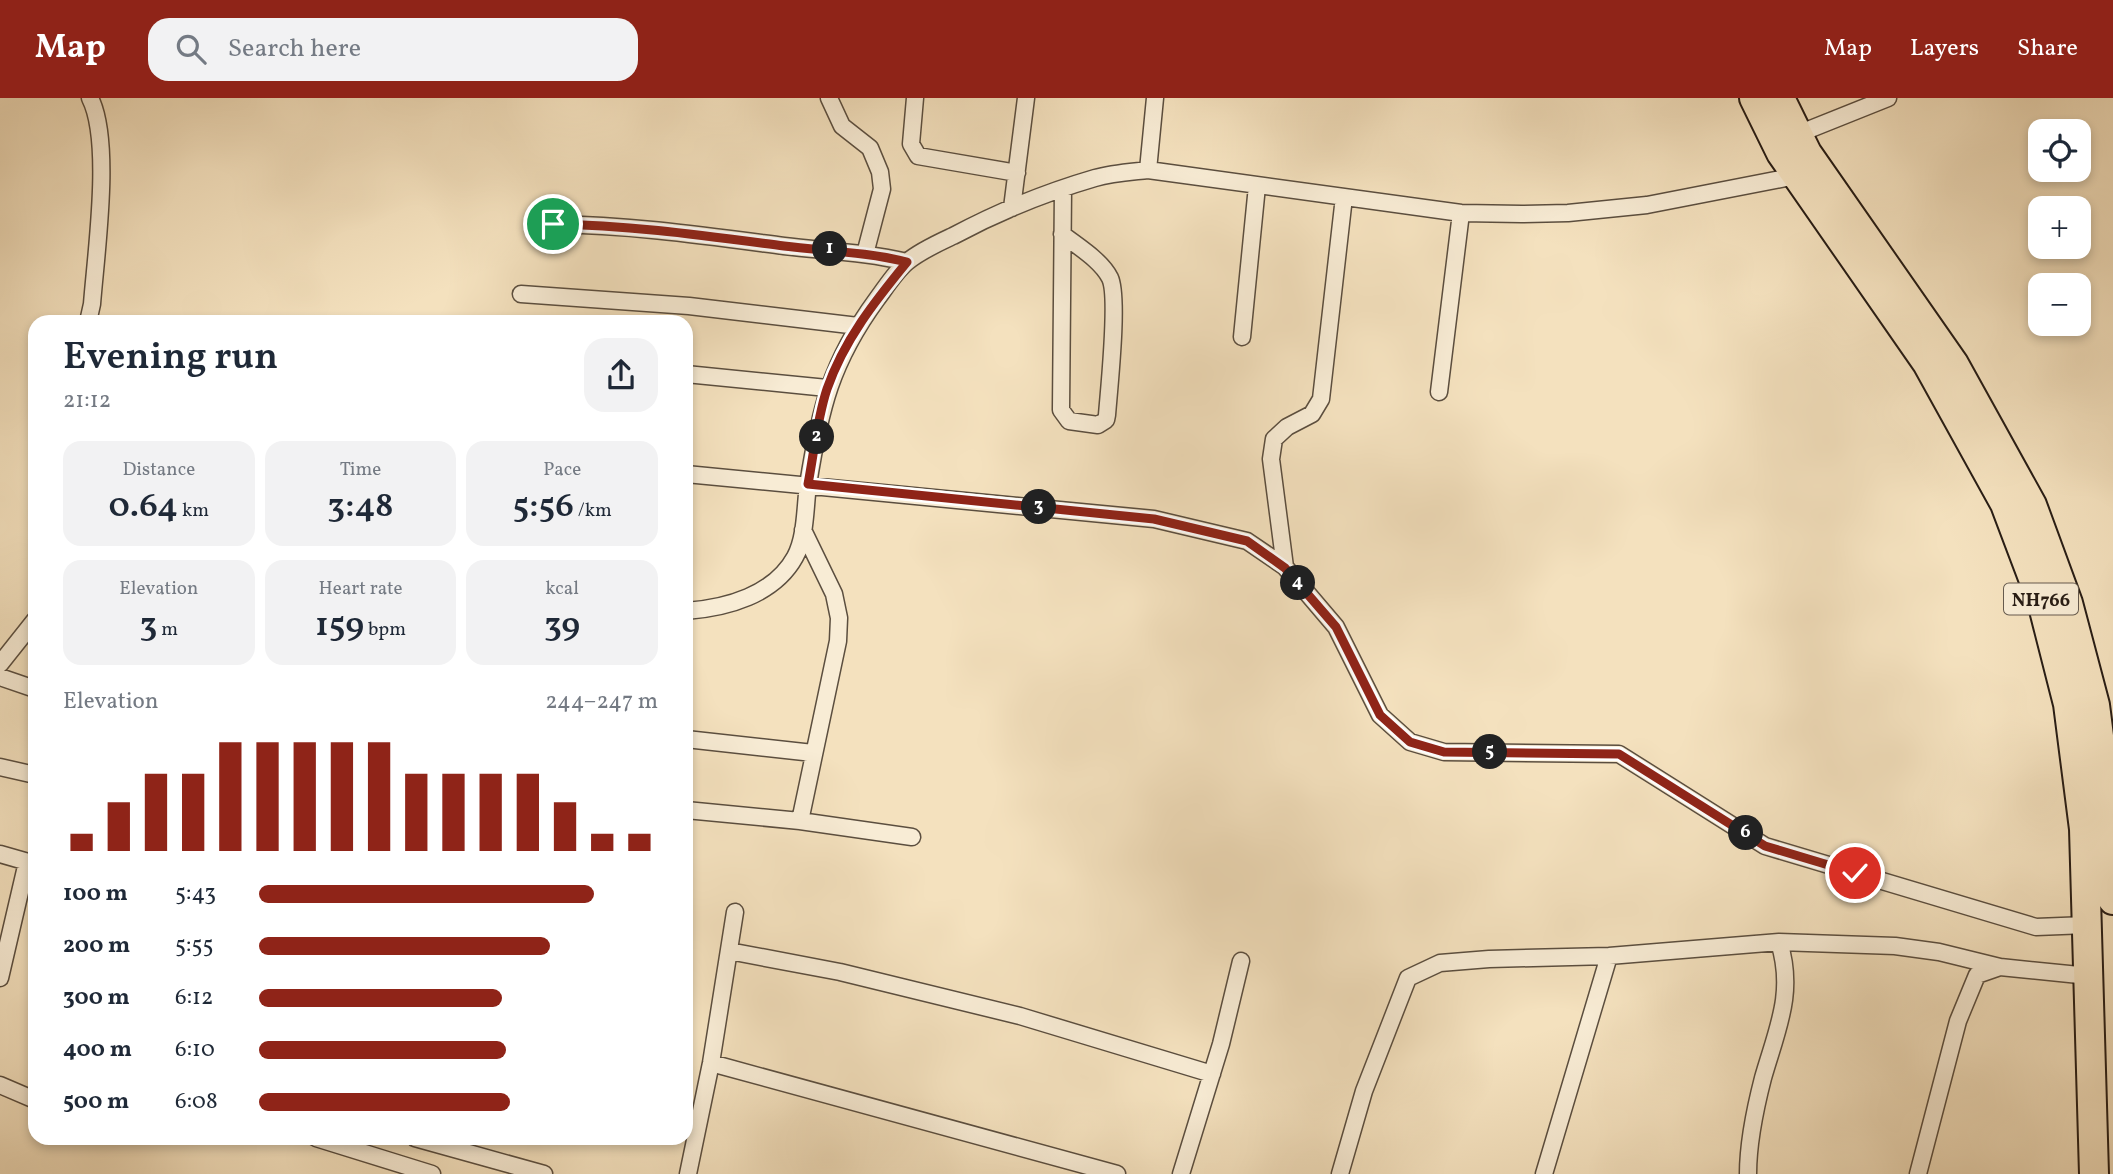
<!DOCTYPE html>
<meta charset="utf-8">
<style>
body{margin:0;font-family:Vollkorn,serif;background:#f2f2f3;color:#1f2937;height:100vh;display:flex;flex-direction:column;font-size:26px;white-space:nowrap}
*{box-sizing:border-box;margin:0}
p{font-size:23px;color:#747a83}
.icon{flex:none;width:38px;height:38px;fill:none;stroke:currentColor;stroke-width:2;stroke-linecap:round;stroke-linejoin:round}
.map{position:relative;flex:1;overflow:hidden}
.sheet{position:absolute;left:28px;top:217px;width:665px;height:830px;display:flex;flex-direction:column;background:#fff;border-radius:21px;box-shadow:0 4px 10px #0003}
.sheet>*{flex:none}
.buttons{position:absolute;left:2028px;top:21px;display:grid;gap:14px}
.buttons a{display:grid;place-items:center;width:63px;height:63px;border-radius:14px;background:#fff;box-shadow:0 4px 10px #0003;font-size:35px}
.pin{position:absolute;display:grid;place-items:center;width:60px;height:60px;color:#fff;margin:-30px;border:4px solid #fff;border-radius:50%;box-shadow:0 2px 7px #0007}
.km{position:absolute;width:35px;height:35px;margin:-18px;border-radius:50%;background:#222;color:#fff;font-size:19px;line-height:35px;text-align:center}
.round{display:grid;place-items:center;flex:none;width:74px;height:74px;border-radius:21px;background:#f2f2f3}
.overview{display:flex;align-items:center;justify-content:space-between;height:119px;padding:0 35px}
h1{font-size:38px;font-weight:600;line-height:52px}
.metrics{display:grid;grid-template-columns:repeat(3,1fr);gap:10px;height:119px;padding:7px 35px}
.metrics div{display:grid;align-content:center;border-radius:18px;background:#f2f2f3;text-align:center}
.metrics b{font-size:35px;font-weight:600}
.metrics small{font-size:19px;font-weight:400}
.metrics p{font-size:19px}
.chart{height:196px;padding:14px 35px}
.chart p{display:flex;justify-content:space-between}
.chart svg{width:100%;height:126px;margin-top:7px;stroke:#8f2418;stroke-width:6}
ul{padding:0 35px;list-style:none;font-size:23px}
li{display:grid;grid-template-columns:112px 84px 1fr;align-items:center;height:52px}
li i{height:18px;border-radius:9px;background:#8f2418}
header{display:flex;align-items:center;gap:42px;box-sizing:border-box;height:98px;padding:0 35px;background:#8f2418;color:#fff}
header strong{font-size:33px}
nav{display:flex;gap:38px;margin-inline-start:auto;font-size:24px}
.search{width:490px;height:63px;background:#f2f2f3;display:flex;align-items:center;gap:18px;box-sizing:border-box;padding:0 24px;border-radius:21px;color:#747a83;font-size:26px}
.map>svg:first-child{display:block}
.lines{fill:none;stroke-linecap:round;stroke-linejoin:round}
.street-casing{stroke:#5b4e3f;stroke-width:19}
.highway-casing{stroke:#281d15;stroke-width:32}
.street{stroke:#f8ecd5;stroke-width:16}
.highway{stroke:#f4e1be;stroke-width:28}
.route-casing{stroke:#fff;stroke-width:14}
.route{stroke:#8f2418;stroke-width:9}
.labels{text-anchor:middle;stroke-width:5;stroke-linejoin:round;paint-order:stroke}
.shield{fill:#f8ecd5;stroke:#665b4f;stroke-width:2}
.shield-label{font-size:19px;font-weight:bold;fill:#281d15}
</style>
<header>
<strong>Map</strong>
<div class="search"><svg class="icon" aria-label="search" viewBox="0 0 24 24"><circle cx="10" cy="10" r="6"/><path d="M15 15l6 6"/></svg>Search here</div>
<nav><a>Map</a><a>Layers</a><a>Share</a></nav>
</header>
<div class="map">
<svg width="2113" height="1076" viewBox="0 0 2113 1076">
<rect width="100%" height="100%" fill="#f4e1be"/>
<filter id="stains"><feTurbulence type="fractalNoise" baseFrequency=".00286" numOctaves="4"/><feColorMatrix values="0 0 0 0 .2 0 0 0 0 .09 0 0 0 0 .02 0 0 0 .5 -.17"/></filter>
<radialGradient id="worn" r=".72"><stop offset=".6" stop-color="#630" stop-opacity="0"/><stop offset="1" stop-color="#630" stop-opacity=".3"/></radialGradient>
<g class="lines">
<g class="street-casing">
<path id="street" d="M 829,0 L 842,28 L 870,50 L 880,74 L 882,91 L 865,156
M 915,0 L 911,46 L 918,58 L 1017,75
M 1798,36 L 1888,0
M 1148,72 L 1155,0
M 1012,110 L 1026,0
M 553,126 C 630,127 707,138 784,148 C 825,153 866,154 907,164
M 1062,136 C 1077,148 1101,162 1110,180 C 1119,199 1109,291 1107,317 L 1106,322 L 1098,327 L 1069,323 L 1061,312 L 1063,91
M 521,196 L 689,208 L 858,228
M 88,224 L 92,206 C 96,154 112,43 90,0
M 1242,239 L 1257,88
M 686,276 L 827,290
M 1439,294 L 1461,115
M 686,376 L 1154,421 L 1247,443 L 1285,469 L 1336,529 L 1380,617 L 1410,644 L 1444,654 L 1619,656 L 1765,748 L 2036,829 L 2087,827
M 1285,469 L 1271,361 L 1274,341 L 1287,329 L 1312,316 L 1321,301 L 1344,99
M 686,513 C 727,510 774,497 795,459 C 806,439 805,409 808,387 C 820,310 831,264 877,201 C 886,189 896,173 907,164 C 920,153 938,145 953,138 C 998,114 1047,94 1095,80 C 1112,75 1130,74 1148,72 L 1461,115 L 1522,116 L 1568,115 L 1647,107 L 1801,77
M 0,566 L 35,522
M 0,579 L 35,591
M 686,641 L 813,655
M 0,669 L 35,677
M 686,712 L 800,723 L 838,543 L 839,520 L 834,496 L 803,432
M 800,723 L 912,739
M 0,756 L 35,766
M 729,853 L 840,874 L 1020,918 L 1212,976
M 0,880 L 27,764
M 711,965 L 1117,1076
M 0,987 L 35,1002
M 316,1040 L 432,1076
M 415,1040 L 544,1076
M 688,1076 L 711,965 L 735,814
M 1181,1076 L 1221,946 L 1241,863
M 1340,1076 L 1364,993 L 1408,880 L 1440,865 L 1489,861 L 1609,858 L 1779,844 L 1895,848 L 1939,854 L 2000,869 L 2089,878
M 1544,1076 L 1609,858
M 1748,1076 C 1748,1044 1755,1011 1763,980 C 1777,931 1795,895 1779,844
M 1918,1076 L 1958,923 L 1977,877 L 2000,869"/>
</g>
<g class="highway-casing">
<path id="highway" d="M 1754,0 L 1781,55 L 1927,265 L 2005,406 L 2042,504 L 2068,606 L 2084,731 L 2094,1076
M 1780,0 L 1807,55 L 1954,266 L 2032,407 L 2068,505 L 2095,607 L 2111,732 L 2113,802"/>
</g>
<use href="#street" class="street"/>
<use href="#highway" class="highway"/>
</g>
<g class="lines">
<g class="route-casing">
<path id="route" d="M 553,126 C 630,127 707,138 784,148 C 825,153 866,154 907,164 C 875,203 844,242 827,291 C 817,321 814,355 808,386 L 1154,421 L 1247,443 L 1285,470 L 1336,529 L 1380,617 L 1410,644 L 1444,654 L 1619,656 L 1765,748 L 1855,775"/>
</g>
<use href="#route" class="route"/>
</g>
<g class="labels">
<rect class="shield" x="2004" y="485.5" width="74" height="31" rx="5"/>
<g class="shield-label">
<text x="2041" y="508">NH766</text>
</g>
</g>
<rect width="100%" height="100%" filter="url(#stains)"/>
<rect width="100%" height="100%" fill="url(#worn)"/>
</svg>
<div class="buttons">
<a><svg class="icon" aria-label="locate" viewBox="0 0 24 24"><circle cx="12" cy="12" r="6"/><path d="M12 2v4M12 18v4M2 12h4M18 12h4"/></svg></a>
<a>+</a>
<a>−</a>
</div>
<div class="pin" style="left:553px;top:126px;background:#1e9e55"><svg class="icon" aria-label="arrive" viewBox="0 0 24 24"><path d="M6 21V4h12l-3 4 3 4H6"/></svg></div>
<div class="pin" style="left:1855px;top:775px;background:#d93025"><svg class="icon" aria-label="check" viewBox="0 0 24 24"><path d="M5 12l5 5 9-10"/></svg></div>
<b class="km" style="left:830px;top:151px">1</b>
<b class="km" style="left:817px;top:339px">2</b>
<b class="km" style="left:1039px;top:409px">3</b>
<b class="km" style="left:1298px;top:485px">4</b>
<b class="km" style="left:1490px;top:654px">5</b>
<b class="km" style="left:1746px;top:735px">6</b>
<section class="sheet">
<div class="overview"><div><h1>Evening run</h1><p>21:12</p></div><a class="round"><svg class="icon" aria-label="share" viewBox="0 0 24 24"><path d="M12 15V3M7 8l5-5 5 5M5 13v7h14v-7"/></svg></a></div>
<div class="metrics">
<div><p>Distance</p><b>0.64<small> km</small></b></div>
<div><p>Time</p><b>3:48</b></div>
<div><p>Pace</p><b>5:56<small> /km</small></b></div>
</div>
<div class="metrics">
<div><p>Elevation</p><b>3<small> m</small></b></div>
<div><p>Heart rate</p><b>159<small> bpm</small></b></div>
<div><p>kcal</p><b>39</b></div>
</div>
<div class="chart"><p><span>Elevation</span>244–247 m</p>
<svg viewBox="0 0 160 44" preserveAspectRatio="none"><path d="M5 44V38M15 44V27M25 44V17M35 44V17M45 44V6M55 44V6M65 44V6M75 44V6M85 44V6M95 44V17M105 44V17M115 44V17M125 44V17M135 44V27M145 44V38M155 44V38"/></svg>
</div>
<ul>
<li><b>100 m</b>5:43<i style="width:84%"></i></li>
<li><b>200 m</b>5:55<i style="width:73%"></i></li>
<li><b>300 m</b>6:12<i style="width:61%"></i></li>
<li><b>400 m</b>6:10<i style="width:62%"></i></li>
<li><b>500 m</b>6:08<i style="width:63%"></i></li>
</ul>
</section>
</div>
